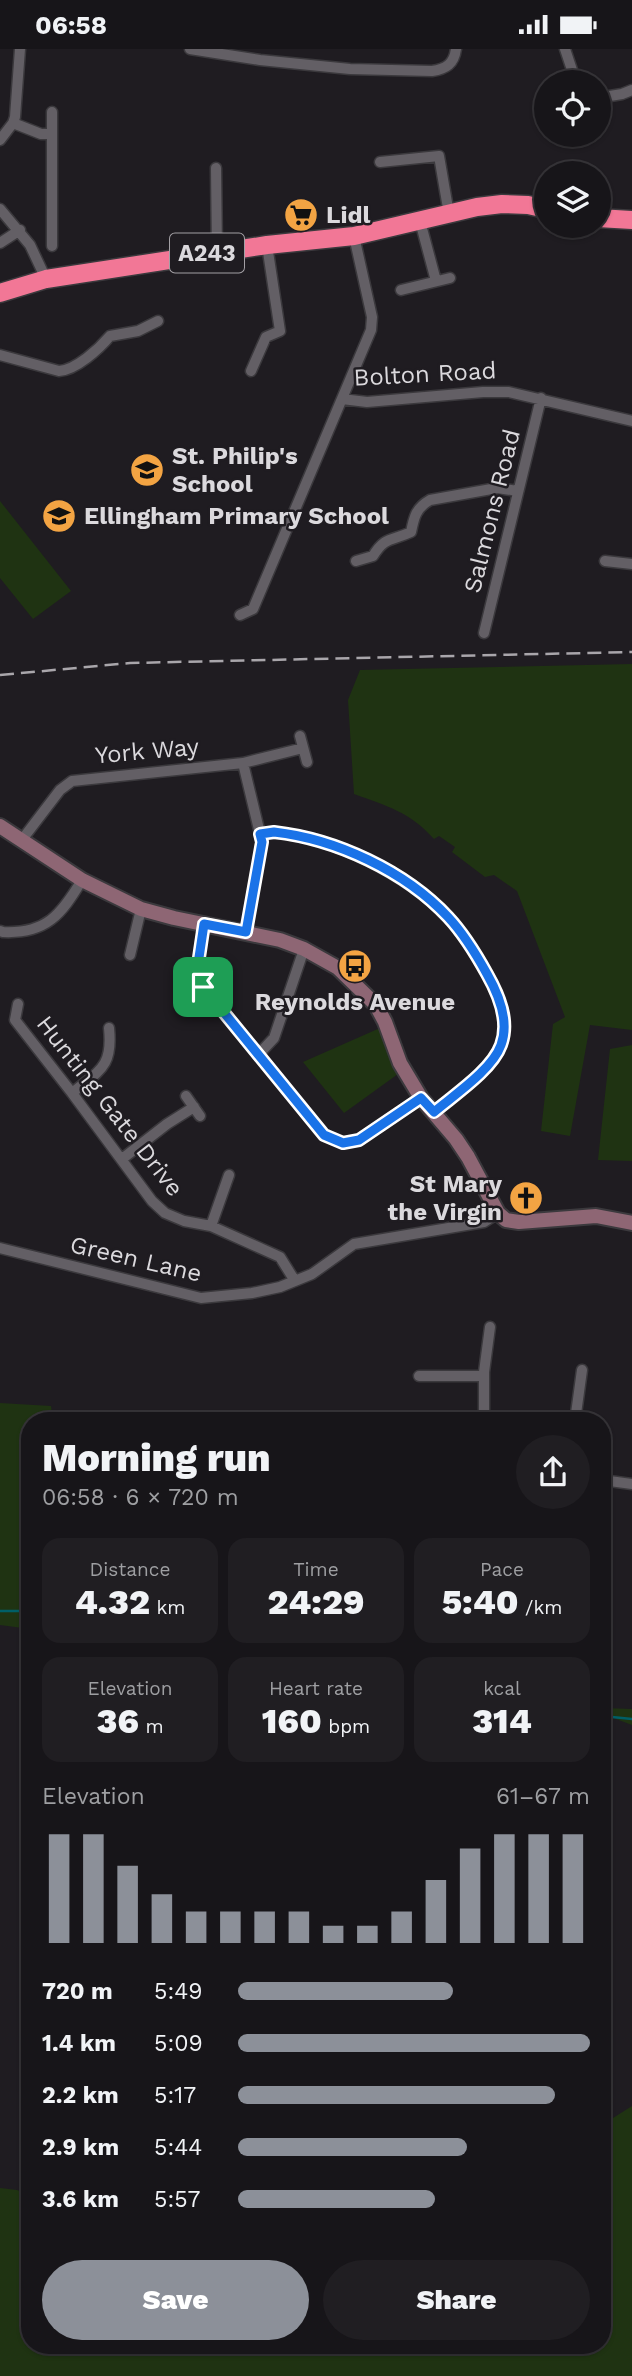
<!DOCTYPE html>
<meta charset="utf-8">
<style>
body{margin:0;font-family:"Work Sans",sans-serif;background:#201e22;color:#f1f3f6;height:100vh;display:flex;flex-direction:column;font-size:26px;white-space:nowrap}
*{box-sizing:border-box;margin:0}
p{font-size:23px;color:#9e9fa2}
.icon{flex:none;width:38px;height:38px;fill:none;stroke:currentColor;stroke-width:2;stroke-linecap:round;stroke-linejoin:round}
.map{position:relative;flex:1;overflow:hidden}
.drawer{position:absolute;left:21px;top:1363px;width:590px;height:942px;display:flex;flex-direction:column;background:#171519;border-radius:28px;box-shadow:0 2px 5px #0004,0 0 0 2px #363438}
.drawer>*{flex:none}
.buttons{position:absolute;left:534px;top:21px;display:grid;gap:14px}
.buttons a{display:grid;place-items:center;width:77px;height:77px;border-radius:50%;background:#171519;box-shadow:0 2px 5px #0004,0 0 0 2px #363438;font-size:35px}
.pin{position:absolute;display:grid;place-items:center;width:60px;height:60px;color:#fff;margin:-30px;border-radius:14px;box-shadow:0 4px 10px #0006}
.round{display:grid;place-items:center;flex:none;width:74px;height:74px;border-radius:37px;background:#201e22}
.overview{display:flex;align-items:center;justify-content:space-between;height:119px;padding:0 21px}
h1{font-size:38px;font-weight:800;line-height:52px}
.metrics{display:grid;grid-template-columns:repeat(3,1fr);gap:10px;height:119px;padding:7px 21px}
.metrics div{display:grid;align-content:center;border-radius:18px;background:#201e22;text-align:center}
.metrics b{font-size:35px;font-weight:800}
.metrics small{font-size:19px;font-weight:400}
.metrics p{font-size:19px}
.chart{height:196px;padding:14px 21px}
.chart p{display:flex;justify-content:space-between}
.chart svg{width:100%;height:126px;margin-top:7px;stroke:#8c9099;stroke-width:6}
.cta{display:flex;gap:14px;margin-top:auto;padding:14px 21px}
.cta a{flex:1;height:80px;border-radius:42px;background:#8c9099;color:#fff;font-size:28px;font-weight:800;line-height:80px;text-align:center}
.cta a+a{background:#201e22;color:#f1f3f6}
ul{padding:0 21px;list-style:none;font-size:23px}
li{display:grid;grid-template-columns:112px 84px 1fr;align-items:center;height:52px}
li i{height:18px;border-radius:9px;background:#8c9099}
.status{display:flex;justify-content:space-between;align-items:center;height:49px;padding:0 35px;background:#171519;direction:ltr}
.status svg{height:19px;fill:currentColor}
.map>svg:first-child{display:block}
.green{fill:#1f3312}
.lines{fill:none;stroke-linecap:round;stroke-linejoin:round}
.stream{stroke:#005f67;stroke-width:2.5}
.street-casing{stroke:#3b393d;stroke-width:13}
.secondary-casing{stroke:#3b393d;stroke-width:18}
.highway-casing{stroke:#3b393d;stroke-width:21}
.street{stroke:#635f65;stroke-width:10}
.secondary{stroke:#8e6674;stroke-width:14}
.highway{stroke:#f27796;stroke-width:18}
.rail{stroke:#a9a6ab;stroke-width:2.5;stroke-dasharray:14 7;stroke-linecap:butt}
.route-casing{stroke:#fff;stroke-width:14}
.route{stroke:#1a73e8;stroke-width:9}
.labels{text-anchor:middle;stroke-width:5;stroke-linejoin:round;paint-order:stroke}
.shield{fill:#1f1c21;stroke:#a3a0a5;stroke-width:2}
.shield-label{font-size:23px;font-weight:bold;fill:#dbd9dd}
.poi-label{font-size:24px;font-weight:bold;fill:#dbd9dd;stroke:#1f1c21;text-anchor:start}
.street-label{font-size:24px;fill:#dbd9dd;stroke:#1f1c21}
</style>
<div class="status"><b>06:58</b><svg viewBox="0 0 49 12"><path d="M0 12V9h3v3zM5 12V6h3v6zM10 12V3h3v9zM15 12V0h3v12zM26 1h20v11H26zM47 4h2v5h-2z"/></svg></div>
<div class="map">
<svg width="632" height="2327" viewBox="0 0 632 2327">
<rect width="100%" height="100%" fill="#1f1c21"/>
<path class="green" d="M 0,452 L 71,542 L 33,570 L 0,529 Z
M 632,615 L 632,981 L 590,976 L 570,1087 L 541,1082 L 553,975 L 565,968 L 517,842 L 494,826 L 485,828 L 452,803 L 455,798 L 439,787 L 434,790 C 410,763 387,757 354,745 L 348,651 L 360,621 Z
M 380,979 L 398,1025 L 344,1064 L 303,1013 Z
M 632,996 L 632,1112 L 598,1111 L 610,1000 Z
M 0,1354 L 51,1357 L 53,1372 L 30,1372 L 30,1580 L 0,1576 Z
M 602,1659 L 632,1660 L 632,1676 L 608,1667 L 602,1667 Z
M 632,2057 L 632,2327 L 0,2327 L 0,2139 L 17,2141 L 30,2147 L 30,2296 L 602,2296 L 602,2076 Z"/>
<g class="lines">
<path class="stream" d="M 0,1562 L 30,1562
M 602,1667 L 632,1670"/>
<g class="street-casing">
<path id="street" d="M 190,0 L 260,11 L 350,20 L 432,22 C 446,20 454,15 456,0
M 565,0 L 576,33
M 598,49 L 622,45 L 632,41
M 13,74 L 41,85 L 51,85
M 0,91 L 13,74 L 15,68 L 20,0
M 380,113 L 439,107 L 449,165
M 216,119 L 217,203
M 0,160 L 30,196 L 46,230
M 420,172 L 436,232
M 0,194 L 20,181
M 52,197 L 52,63
M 401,241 L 450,229
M 0,306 L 59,322 C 76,321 99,300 110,287 L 138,282 L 158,272
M 251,322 L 266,288 L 280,282 L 267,196
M 342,350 L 367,353 L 483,343 L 509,343 L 632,372
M 356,512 L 373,507 C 385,487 392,492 411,483 C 414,468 416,459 430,451 L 497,439 L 518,442
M 605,512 L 632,515
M 240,566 L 253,560 L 371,281 L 372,268 L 354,187
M 484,584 L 541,349
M 300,687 L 307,713
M 243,714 L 262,793 L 246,883
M 260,785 C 318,778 408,826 447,867 C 463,884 475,904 487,924 C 498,946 510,971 501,996 C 492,1020 454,1046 434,1064
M 21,792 L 60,741 L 72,732 L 243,714 L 303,699
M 204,875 L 197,922 L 203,938 L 324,1086 L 343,1094 L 359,1091 L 421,1049
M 0,882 L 3,883 C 46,885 61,866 82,831
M 130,906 L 141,860
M 18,955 L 15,971 L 72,1044 L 152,1152 L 165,1164 L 184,1172 L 211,1177 L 280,1208 L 295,1232
M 258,1006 L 274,989 L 304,900
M 72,1044 C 100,1021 113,1018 109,979
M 186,1047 L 200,1067
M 122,1110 L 167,1075 L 194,1058
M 211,1177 L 229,1126
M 0,1199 L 201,1249 L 252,1244 L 280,1238 L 312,1225 L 354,1195 L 484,1173 L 498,1164
M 419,1327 L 484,1327
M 484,1372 L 484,1323 L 490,1278
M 575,1372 L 582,1321
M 602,1431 L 632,1435"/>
</g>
<g class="secondary-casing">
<path id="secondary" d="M 0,777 L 82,831 L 141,860 L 174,869 L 280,891 L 304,900 L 338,919 L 376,956 L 385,973 L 400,1014 L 421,1049 L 456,1090 L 468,1108 L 498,1164 L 506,1171 L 519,1173 L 596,1167 L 632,1174"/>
</g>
<g class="highway-casing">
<path id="highway" d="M 598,169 L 632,171
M 0,244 L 46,230 L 267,196 L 354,187 L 477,158 L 502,155 L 528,156 L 546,160"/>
</g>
<use href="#street" class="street"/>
<use href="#secondary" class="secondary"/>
<use href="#highway" class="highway"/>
<path class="rail" d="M 0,626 L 130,614 L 632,603"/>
</g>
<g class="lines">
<g class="route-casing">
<path id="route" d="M 274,783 C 336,790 405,822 448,868 C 464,885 476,905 487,925 C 499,946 510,972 501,996 C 492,1021 454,1046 434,1063 L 421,1049 L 359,1091 L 343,1094 L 324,1086 L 203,938 L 197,922 L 204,875 L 246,883 L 262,793 L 260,785 Z"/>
</g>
<use href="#route" class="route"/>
</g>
<defs>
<g id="supermarket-disc" transform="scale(1.75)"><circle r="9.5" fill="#f3a443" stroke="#1f1c21"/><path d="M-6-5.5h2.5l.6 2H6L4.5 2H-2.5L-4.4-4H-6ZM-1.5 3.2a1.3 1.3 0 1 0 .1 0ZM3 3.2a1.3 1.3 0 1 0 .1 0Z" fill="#111"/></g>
<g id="school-disc" transform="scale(1.75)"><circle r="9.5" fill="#f3a443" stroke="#1f1c21"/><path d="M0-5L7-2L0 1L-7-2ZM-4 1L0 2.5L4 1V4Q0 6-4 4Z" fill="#111"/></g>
<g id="bus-disc" transform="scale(1.75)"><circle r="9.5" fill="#f3a443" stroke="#1f1c21"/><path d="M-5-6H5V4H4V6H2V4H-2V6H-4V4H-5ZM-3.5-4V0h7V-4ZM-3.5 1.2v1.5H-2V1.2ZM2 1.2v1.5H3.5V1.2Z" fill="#111"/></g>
<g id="church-disc" transform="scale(1.75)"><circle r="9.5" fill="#f3a443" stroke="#1f1c21"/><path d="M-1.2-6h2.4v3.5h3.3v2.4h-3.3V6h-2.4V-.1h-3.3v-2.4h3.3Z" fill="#111"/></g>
</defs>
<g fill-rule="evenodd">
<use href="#supermarket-disc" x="301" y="166"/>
<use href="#school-disc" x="147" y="421"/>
<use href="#school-disc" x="59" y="467"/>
<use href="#bus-disc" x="355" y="917"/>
<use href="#church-disc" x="526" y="1149"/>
</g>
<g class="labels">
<rect class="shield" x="170" y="184.5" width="74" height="39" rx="5"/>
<g class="shield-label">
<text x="207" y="212">A243</text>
</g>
<g class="poi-label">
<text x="326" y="174">Lidl</text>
<text x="172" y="415">St. Philip's<tspan x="172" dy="28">School</tspan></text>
<text x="84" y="475">Ellingham Primary School</text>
<text x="355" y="961" text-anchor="middle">Reynolds Avenue</text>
<text x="502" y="1143" text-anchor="end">St Mary<tspan x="502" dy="28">the Virgin</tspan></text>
</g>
<g class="street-label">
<text transform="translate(425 325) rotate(-3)" y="8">Bolton Road</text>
<text transform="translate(492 462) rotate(-76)" y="8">Salmons Road</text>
<text transform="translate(147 702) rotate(-5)" y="8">York Way</text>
<text transform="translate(110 1057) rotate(52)" y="8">Hunting Gate Drive</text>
<text transform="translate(136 1210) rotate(13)" y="8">Green Lane</text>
</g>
</g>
</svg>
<div class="buttons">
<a><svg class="icon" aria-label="locate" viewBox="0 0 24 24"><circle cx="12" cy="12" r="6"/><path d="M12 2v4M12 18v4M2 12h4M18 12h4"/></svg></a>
<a><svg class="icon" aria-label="layers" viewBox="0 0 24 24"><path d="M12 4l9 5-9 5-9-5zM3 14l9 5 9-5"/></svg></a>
</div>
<div class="pin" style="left:203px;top:938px;background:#1e9e55"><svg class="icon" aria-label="arrive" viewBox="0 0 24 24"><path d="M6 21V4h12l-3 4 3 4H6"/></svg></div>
<section class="drawer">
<div class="overview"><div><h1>Morning run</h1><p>06:58 · 6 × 720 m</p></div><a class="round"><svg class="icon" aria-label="share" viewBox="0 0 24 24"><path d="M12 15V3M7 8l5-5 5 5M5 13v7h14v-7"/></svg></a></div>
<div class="metrics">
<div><p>Distance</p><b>4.32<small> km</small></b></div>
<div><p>Time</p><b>24:29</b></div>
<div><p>Pace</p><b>5:40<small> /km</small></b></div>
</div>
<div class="metrics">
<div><p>Elevation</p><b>36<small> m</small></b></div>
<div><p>Heart rate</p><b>160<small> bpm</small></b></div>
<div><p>kcal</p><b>314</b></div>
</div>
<div class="chart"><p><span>Elevation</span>61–67 m</p>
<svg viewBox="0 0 160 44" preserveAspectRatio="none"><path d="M5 44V6M15 44V6M25 44V17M35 44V27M45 44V33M55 44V33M65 44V33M75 44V33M85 44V38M95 44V38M105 44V33M115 44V22M125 44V11M135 44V6M145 44V6M155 44V6"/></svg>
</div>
<ul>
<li><b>720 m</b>5:49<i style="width:61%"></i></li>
<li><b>1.4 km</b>5:09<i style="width:100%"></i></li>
<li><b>2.2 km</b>5:17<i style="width:90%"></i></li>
<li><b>2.9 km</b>5:44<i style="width:65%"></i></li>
<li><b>3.6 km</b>5:57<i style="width:56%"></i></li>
</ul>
<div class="cta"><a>Save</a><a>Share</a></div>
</section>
</div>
